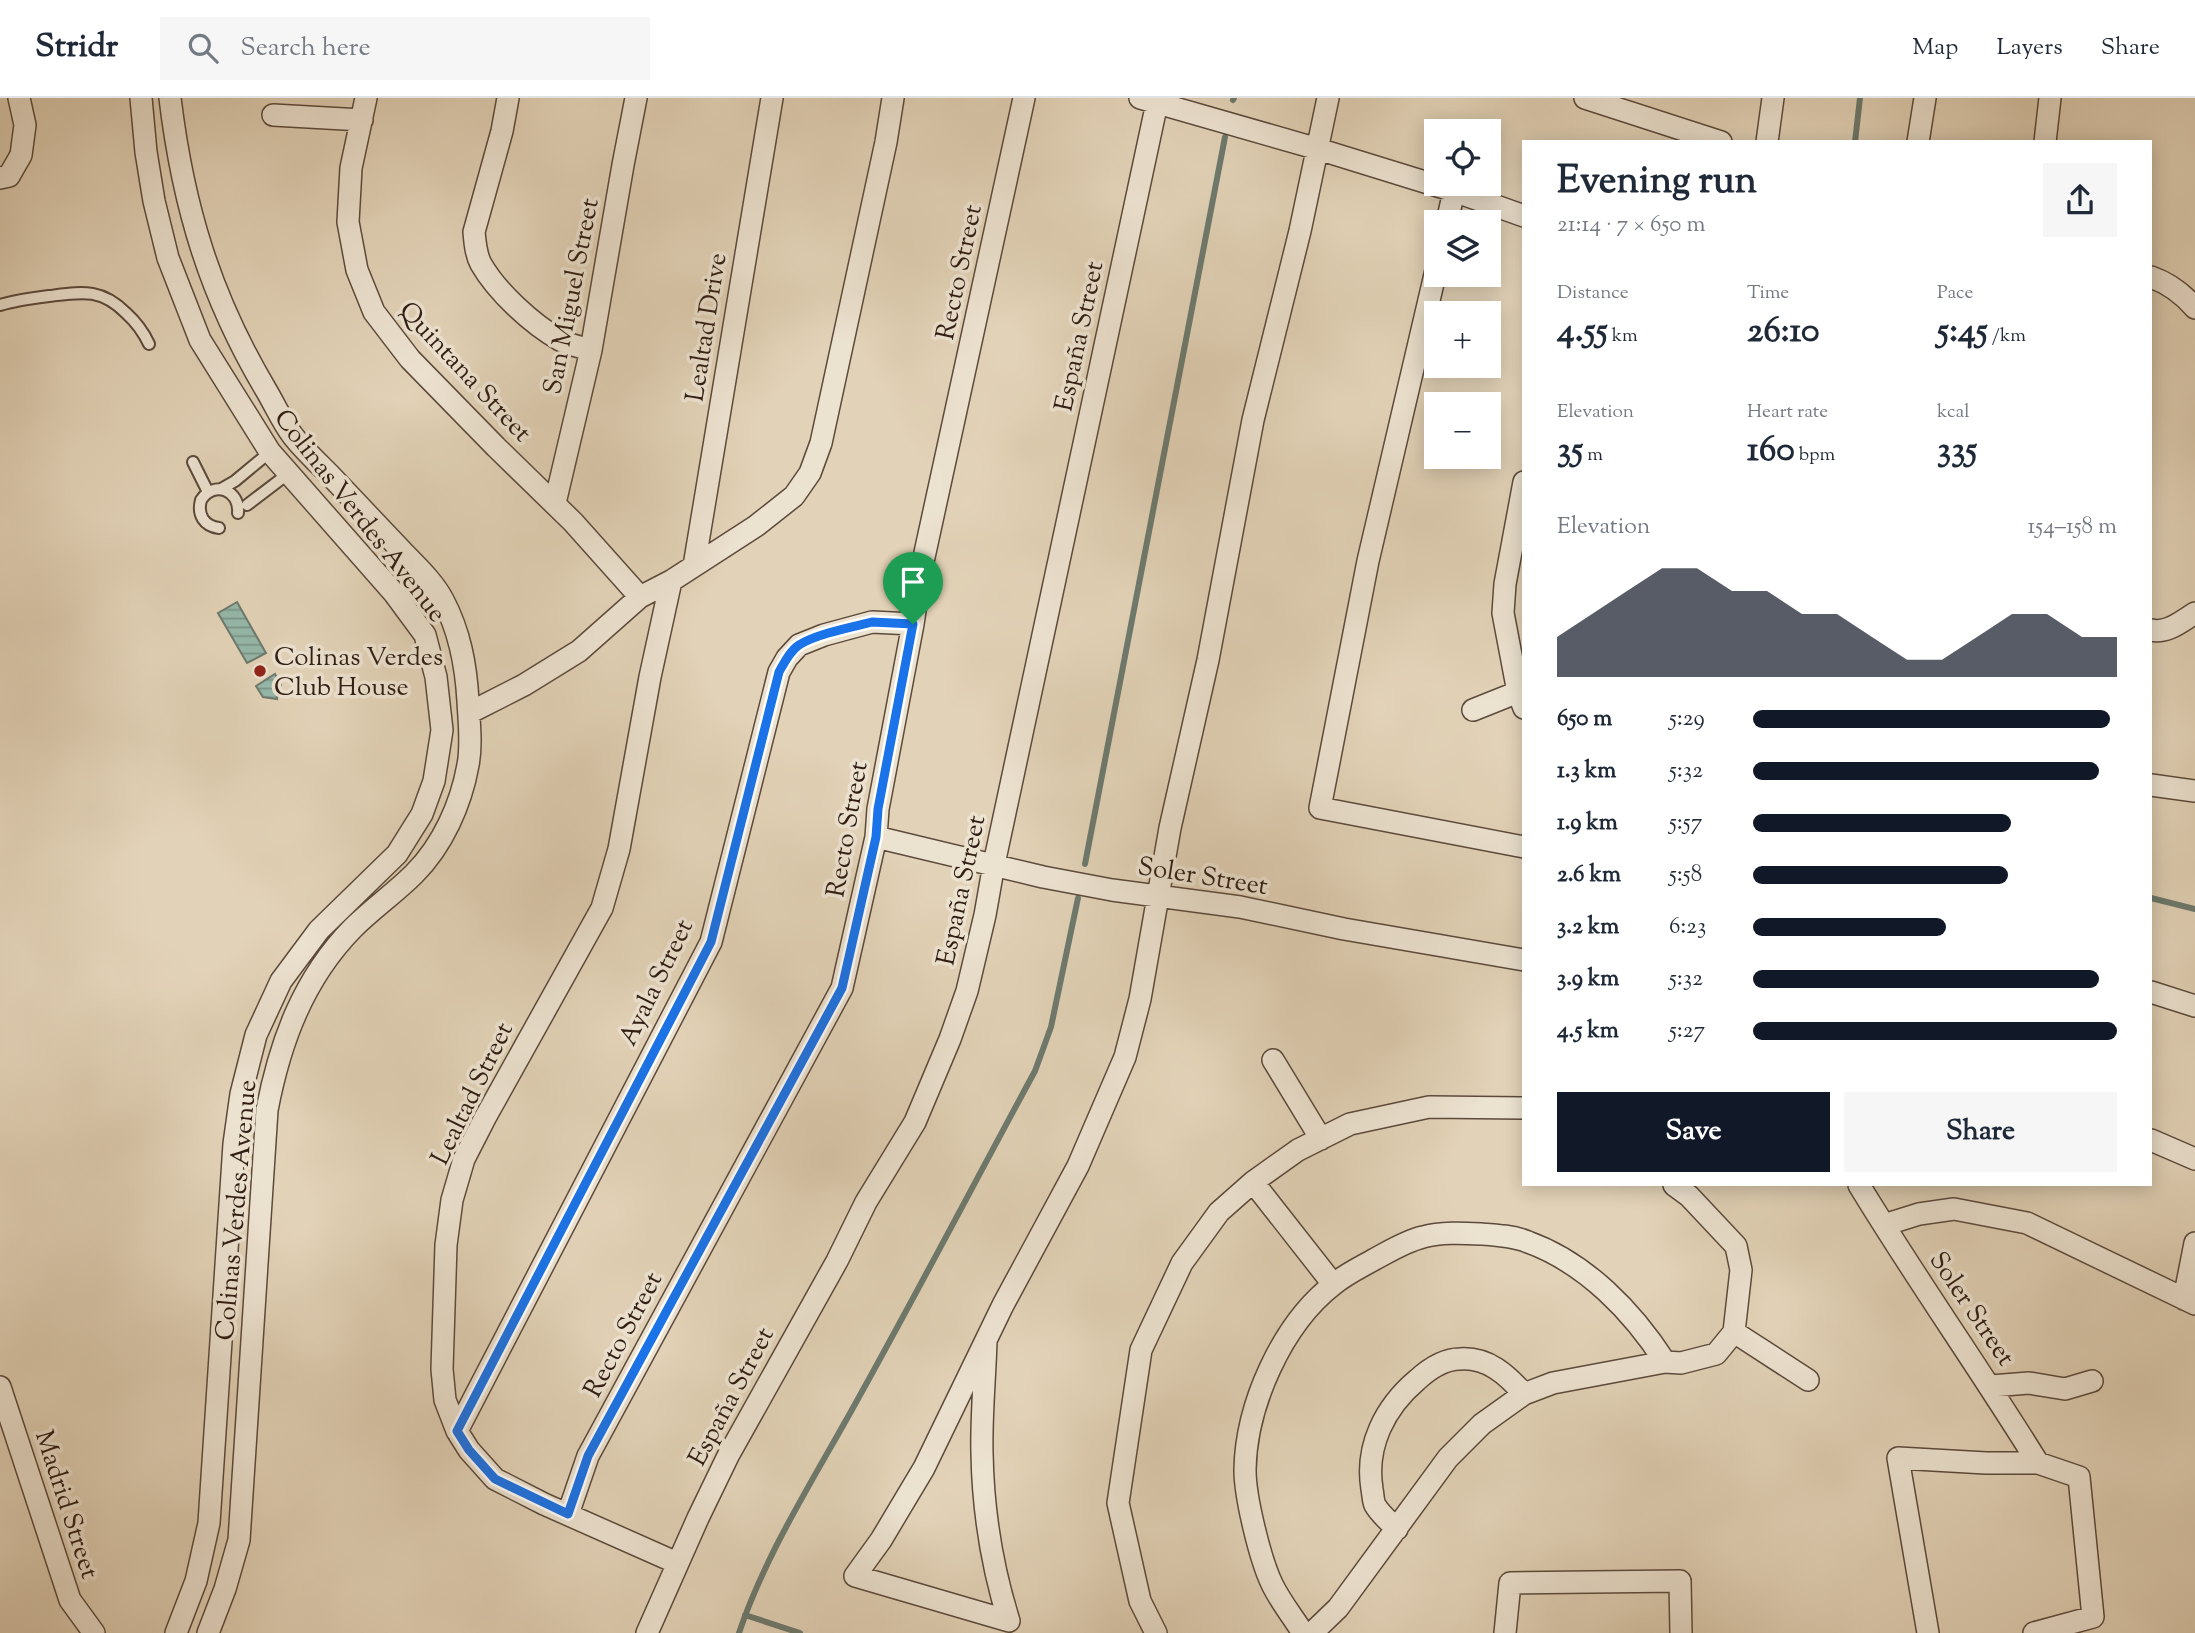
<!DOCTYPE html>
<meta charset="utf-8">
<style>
body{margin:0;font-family:"Sorts Mill Goudy",serif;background:#f6f6f7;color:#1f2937;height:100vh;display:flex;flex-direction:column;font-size:26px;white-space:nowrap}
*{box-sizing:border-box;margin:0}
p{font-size:23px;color:#747a83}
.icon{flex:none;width:38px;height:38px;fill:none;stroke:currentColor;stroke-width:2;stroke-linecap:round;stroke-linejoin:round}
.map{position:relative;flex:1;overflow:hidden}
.sheet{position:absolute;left:1522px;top:42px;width:630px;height:1046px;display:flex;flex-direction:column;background:#fff;border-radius:0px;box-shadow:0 4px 18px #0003}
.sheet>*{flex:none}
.controls{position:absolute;left:1424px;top:21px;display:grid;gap:14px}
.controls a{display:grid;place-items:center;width:77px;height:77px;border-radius:0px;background:#fff;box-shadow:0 4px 18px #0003;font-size:35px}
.pin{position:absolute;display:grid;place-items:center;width:60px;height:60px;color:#fff;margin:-72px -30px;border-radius:50% 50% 50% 0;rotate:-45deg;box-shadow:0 0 7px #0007}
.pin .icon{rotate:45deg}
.round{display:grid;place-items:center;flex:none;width:74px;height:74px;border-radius:0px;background:#f6f6f7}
.headline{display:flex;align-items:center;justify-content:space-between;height:119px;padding:0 35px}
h1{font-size:38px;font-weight:700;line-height:52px}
.metrics{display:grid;grid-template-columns:repeat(3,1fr);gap:10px;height:119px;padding:7px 35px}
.metrics div{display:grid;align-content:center}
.metrics b{font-size:35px;font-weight:700}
.metrics small{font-size:19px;font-weight:400}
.metrics p{font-size:19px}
.chart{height:196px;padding:14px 35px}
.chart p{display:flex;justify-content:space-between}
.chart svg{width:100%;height:126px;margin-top:7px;fill:#111827;opacity:.7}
.primary-button{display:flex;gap:14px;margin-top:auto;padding:14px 35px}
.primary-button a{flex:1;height:80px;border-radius:0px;background:#111827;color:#fff;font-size:28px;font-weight:700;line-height:80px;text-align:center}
.primary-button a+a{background:#f6f6f7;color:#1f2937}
ul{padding:0 35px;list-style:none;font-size:23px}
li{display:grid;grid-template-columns:112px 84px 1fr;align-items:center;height:52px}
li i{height:18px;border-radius:9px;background:#111827}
header{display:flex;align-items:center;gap:42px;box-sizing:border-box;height:98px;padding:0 35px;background:#fff;border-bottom:2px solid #e0e1e3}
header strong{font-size:33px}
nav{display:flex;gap:38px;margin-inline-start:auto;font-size:24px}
.search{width:490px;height:63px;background:#f6f6f7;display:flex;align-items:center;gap:18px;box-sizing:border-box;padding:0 24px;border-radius:0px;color:#747a83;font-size:26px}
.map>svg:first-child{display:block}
.water{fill:url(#water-rules);stroke:#6d7a6e;stroke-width:2}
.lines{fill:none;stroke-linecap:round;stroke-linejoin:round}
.stream{stroke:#6d7a6e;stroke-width:6}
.lane-casing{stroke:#5c4a3c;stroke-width:14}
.street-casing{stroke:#5c4a3c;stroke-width:24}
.lane{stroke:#ece2d0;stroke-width:10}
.street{stroke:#ece2d0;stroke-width:21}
.route-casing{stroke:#fff;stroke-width:14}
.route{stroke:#1a73e8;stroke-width:9}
.poi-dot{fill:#8f2418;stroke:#ece2d0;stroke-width:2.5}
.labels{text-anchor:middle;stroke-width:7;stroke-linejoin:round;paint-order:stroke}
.street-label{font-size:26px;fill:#301d13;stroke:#ece2d0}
.poi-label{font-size:26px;fill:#301d13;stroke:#ece2d0;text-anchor:start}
</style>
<header>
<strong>Stridr</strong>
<div class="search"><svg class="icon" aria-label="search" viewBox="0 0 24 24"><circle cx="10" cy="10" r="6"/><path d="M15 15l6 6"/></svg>Search here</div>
<nav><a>Map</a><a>Layers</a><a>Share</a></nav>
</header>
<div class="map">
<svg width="2195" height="1535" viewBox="0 0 2195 1535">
<defs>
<pattern id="water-rules" width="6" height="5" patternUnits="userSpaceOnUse" patternTransform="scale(1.75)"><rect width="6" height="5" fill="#95b8aa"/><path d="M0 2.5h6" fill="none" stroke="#7a9589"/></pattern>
</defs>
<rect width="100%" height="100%" fill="#e2d2b7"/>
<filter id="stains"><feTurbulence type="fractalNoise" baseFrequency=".00286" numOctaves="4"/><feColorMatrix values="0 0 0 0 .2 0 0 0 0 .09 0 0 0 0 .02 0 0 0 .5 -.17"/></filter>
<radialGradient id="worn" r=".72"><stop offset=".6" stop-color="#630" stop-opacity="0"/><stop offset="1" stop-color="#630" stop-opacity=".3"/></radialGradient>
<path class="water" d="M 237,504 L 266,555 L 247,565 L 218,515 Z
M 275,576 L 281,587 L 278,592 L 277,601 L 263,599 L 256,588 Z"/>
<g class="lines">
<path class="stream" d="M 1233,2 L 1234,0
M 1855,44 L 1860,0
M 1085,766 L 1225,39
M 2151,800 L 2195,811
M 745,1517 L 800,1535
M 739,1535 C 766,1454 818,1374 859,1299 C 919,1191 976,1082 1035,973 L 1051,929 L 1078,800"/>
<g class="lane-casing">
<path id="lane" d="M 0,207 C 16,202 33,200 49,198 C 82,194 101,190 126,215 C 136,224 143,233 149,246
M 193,364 L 208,394
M 221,391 L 235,383 L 270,354
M 247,407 L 289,375
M 219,430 C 204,428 197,417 201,402 C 214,382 240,392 238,415"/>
</g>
<g class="street-casing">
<path id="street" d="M 141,0 L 146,54 L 154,103 L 168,160 L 200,242 L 270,354 L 394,495 L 425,537 L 436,579 L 442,632 L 434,683 L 422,716 L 397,756 L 319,832 L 281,883 L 256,937 L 241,996 L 234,1046 L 209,1425 L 196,1483 L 176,1535
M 170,0 C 183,108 210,198 266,292 C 275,307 282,324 293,338 C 303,351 317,364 329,376 C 353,401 377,427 401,452 C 416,468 433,483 443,502 C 460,534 466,567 468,603 C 469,623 472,647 468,667 C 461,706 443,747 414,776 C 395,795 372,811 353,830 C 303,881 280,944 267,1012 L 239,1442 L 225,1491 L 208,1535
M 366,0 L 351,70 L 348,124 L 357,172 L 374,214 L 410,261 L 496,349 L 573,424 L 640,499
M 508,0 L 502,33 L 474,134 C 475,145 476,157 481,166 C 497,194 532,226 560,242 C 569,247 581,249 591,252
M 1140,0 L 1318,51 L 1454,93 L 1524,118
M 1585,0 L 1721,44
M 273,17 L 362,22
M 1767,44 L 1773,0
M 1918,44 L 1925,0
M 2045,44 L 2050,0
M 0,80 L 9,78 L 21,57 L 25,27 L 19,0
M 1447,124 L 1454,93
M 1437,168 L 1368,463 L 1320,710 L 1524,749
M 2151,179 C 2168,185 2183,196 2195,210
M 1524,384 L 1505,486 L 1503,515 L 1518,594 L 1524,610
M 555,405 L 591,252 L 623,67 L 636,0
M 694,468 L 772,0
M 671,483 L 650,579 L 619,751 L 602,810 L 485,1020 L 464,1061 L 452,1102 L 446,1147 L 442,1271 L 445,1302 L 457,1333 L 469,1352 L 495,1381 L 544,1406 L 677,1465
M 2151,532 C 2167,536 2182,523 2195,515
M 1473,612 L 1518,594
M 469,615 L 524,587 L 579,553 L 640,499 L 671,483 L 756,428 L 794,398 L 810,375 L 821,345 L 886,44 L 893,0
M 2151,687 L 2195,693
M 876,739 L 1043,779 L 1112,792 L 1240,809 L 1344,831 L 1524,862
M 2151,894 L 2195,908
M 1273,962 L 1321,1041
M 2151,1042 L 2195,1061
M 1253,1084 L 1333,1186
M 1859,1087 C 1916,1181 1980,1271 2038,1365
M 1884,1127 L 1919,1116 L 1954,1111 L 2027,1125 L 2195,1206
M 2184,1201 L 2195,1145
M 1734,1234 L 1808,1282
M 986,1242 C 985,1280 981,1318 982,1355 C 983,1412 992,1469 1009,1523 L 855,1478 L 881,1442 L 924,1370 L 1003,1207 L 1078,1068 L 1125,959 L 1140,901 L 1170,730 L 1208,562 L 1253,322 L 1300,133 L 1328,0
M 1991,1288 L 2029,1285 L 2065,1291 L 2092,1283
M 0,1289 L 70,1502 L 94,1535
M 457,1333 L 711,844 L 779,574 L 787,560 L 799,547 L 824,537 L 872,524 L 913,526
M 568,1416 L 588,1358 L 842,890 L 876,739 L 878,711 L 913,526 L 921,473 L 1024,0
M 1397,1431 C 1390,1424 1380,1416 1375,1407 C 1373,1403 1373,1396 1372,1391 C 1365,1348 1385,1309 1417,1282 C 1429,1271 1444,1261 1460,1261 C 1488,1259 1507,1277 1524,1296
M 647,1535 L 698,1420 L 728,1358 L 837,1163 L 866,1104 L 915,1024 L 950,941 L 967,893 L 985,817 L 994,766 L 1158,0
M 1156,1535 L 1140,1503 L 1118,1405 L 1141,1252 L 1182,1165 L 1219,1114 L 1253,1084 L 1298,1052 L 1350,1026 L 1429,1009 L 1524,1010
M 1303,1535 C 1293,1519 1280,1503 1272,1486 C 1260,1461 1245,1399 1245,1372 C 1246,1307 1282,1226 1334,1186 C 1346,1176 1361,1169 1375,1161 C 1390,1153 1406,1143 1423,1139 C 1441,1134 1462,1135 1481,1136 C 1496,1137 1514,1138 1528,1144 C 1586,1165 1633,1214 1665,1264 L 1681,1265 L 1716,1256 L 1734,1234 L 1741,1172 L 1736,1148 L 1689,1098 L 1674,1087
M 1312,1535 L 1338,1510 L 1448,1360 L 1482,1326 L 1524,1296 L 1553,1285 L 1665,1264
M 1505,1535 L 1510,1485 L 1680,1483 L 1681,1535
M 1928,1535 L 1898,1360 L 1986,1365 L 2038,1365 L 2079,1379 L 2093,1519 L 2034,1535"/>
</g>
<use href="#lane" class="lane"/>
<use href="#street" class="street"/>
</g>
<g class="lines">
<g class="route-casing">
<path id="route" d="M 872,524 L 913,526 L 878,711 L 876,739 L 842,890 L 588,1358 L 568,1416 L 495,1381 L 469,1352 L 457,1333 L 711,844 L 779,574 C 784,565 790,553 799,547 C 816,536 852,529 872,524 Z"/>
</g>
<use href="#route" class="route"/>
</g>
<circle class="poi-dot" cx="260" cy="573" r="7"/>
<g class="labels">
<g class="street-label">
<text transform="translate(958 174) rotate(-78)" y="9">Recto Street</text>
<text transform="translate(570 198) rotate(-79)" y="9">San Miguel Street</text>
<text transform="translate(705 229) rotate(-81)" y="9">Lealtad Drive</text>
<text transform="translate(1078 238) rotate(-78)" y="9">España Street</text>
<text transform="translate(466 273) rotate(47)" y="9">Quintana Street</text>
<text transform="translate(361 417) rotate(52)" y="9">Colinas Verdes Avenue</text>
<text transform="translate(846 731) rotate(-80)" y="9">Recto Street</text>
<text transform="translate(1203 777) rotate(9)" y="9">Soler Street</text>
<text transform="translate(960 792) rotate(-78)" y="9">España Street</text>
<text transform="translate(655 884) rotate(-64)" y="9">Ayala Street</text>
<text transform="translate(471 995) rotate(-64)" y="9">Lealtad Street</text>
<text transform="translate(235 1112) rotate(-85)" y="9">Colinas Verdes Avenue</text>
<text transform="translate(1973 1210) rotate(56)" y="9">Soler Street</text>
<text transform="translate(622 1236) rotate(-62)" y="9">Recto Street</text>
<text transform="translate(730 1298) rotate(-62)" y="9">España Street</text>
<text transform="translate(68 1406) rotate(72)" y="9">Madrid Street</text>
</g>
<g class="poi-label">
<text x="274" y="567">Colinas Verdes<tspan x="274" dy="30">Club House</tspan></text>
</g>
</g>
<rect width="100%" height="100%" filter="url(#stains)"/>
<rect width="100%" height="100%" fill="url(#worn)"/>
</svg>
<div class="controls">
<a><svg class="icon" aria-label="locate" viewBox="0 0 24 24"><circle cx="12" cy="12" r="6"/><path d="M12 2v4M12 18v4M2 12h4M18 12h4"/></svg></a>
<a><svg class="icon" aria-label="layers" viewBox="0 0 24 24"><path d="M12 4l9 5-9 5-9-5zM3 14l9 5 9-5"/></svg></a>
<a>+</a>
<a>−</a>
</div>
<div class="pin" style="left:913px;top:526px;background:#1e9e55"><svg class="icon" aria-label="arrive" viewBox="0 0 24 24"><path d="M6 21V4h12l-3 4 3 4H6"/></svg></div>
<section class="sheet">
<div class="headline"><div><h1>Evening run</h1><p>21:14 · 7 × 650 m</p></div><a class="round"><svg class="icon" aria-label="share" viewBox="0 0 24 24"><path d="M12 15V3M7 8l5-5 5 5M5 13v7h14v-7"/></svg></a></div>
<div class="metrics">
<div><p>Distance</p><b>4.55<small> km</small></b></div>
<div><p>Time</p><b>26:10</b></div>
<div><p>Pace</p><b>5:45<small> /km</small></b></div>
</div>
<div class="metrics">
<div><p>Elevation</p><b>35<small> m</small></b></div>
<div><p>Heart rate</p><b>160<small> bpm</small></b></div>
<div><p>kcal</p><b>335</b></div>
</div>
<div class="chart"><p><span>Elevation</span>154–158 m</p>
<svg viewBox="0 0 160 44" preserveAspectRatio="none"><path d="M0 44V30L10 22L20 14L30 6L40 6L50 14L60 14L70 22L80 22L90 30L100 38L110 38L120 30L130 22L140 22L150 30L160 30V44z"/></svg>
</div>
<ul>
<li><b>650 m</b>5:29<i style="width:98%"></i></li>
<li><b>1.3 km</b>5:32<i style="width:95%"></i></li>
<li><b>1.9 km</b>5:57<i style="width:71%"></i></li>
<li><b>2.6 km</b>5:58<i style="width:70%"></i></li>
<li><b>3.2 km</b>6:23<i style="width:53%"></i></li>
<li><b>3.9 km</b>5:32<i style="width:95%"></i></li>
<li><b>4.5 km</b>5:27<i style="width:100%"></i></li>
</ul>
<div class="primary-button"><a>Save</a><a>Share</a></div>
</section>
</div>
